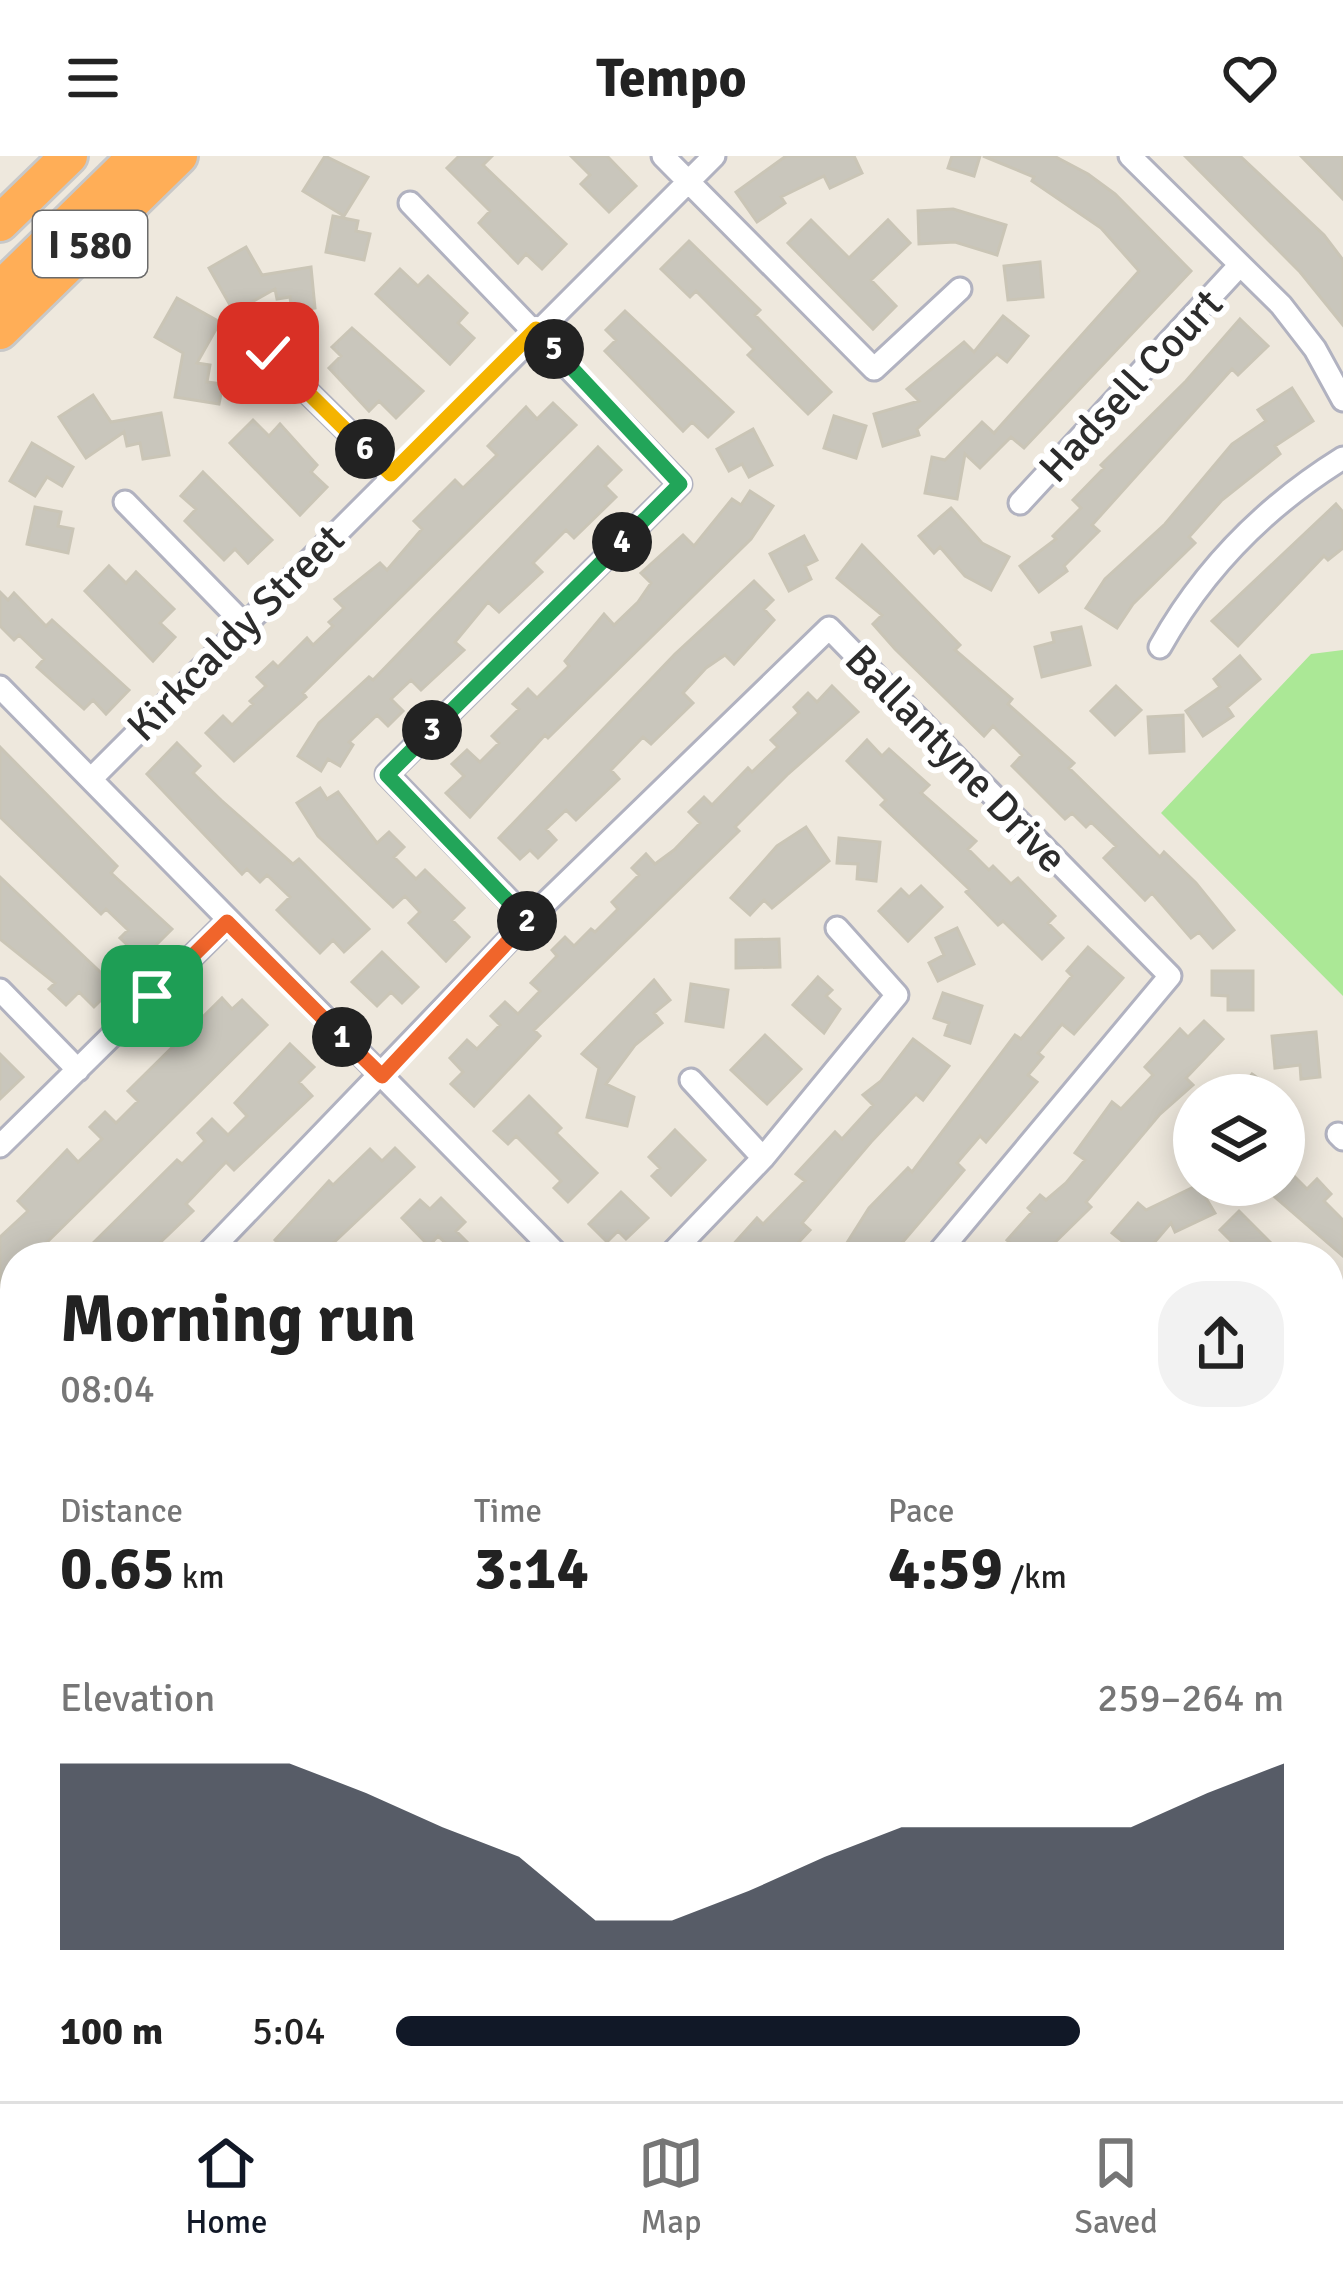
<!DOCTYPE html>
<meta charset="utf-8">
<style>
body{margin:0;font-family:Signika,sans-serif;background:#f2f2f2;color:#222;height:100vh;display:flex;flex-direction:column;font-size:45px;white-space:nowrap}
*{box-sizing:border-box;margin:0}
p{font-size:39px;color:#767676}
.icon{flex:none;width:66px;height:66px;fill:none;stroke:currentColor;stroke-width:2;stroke-linecap:round;stroke-linejoin:round}
.map{position:relative;flex:1;overflow:hidden}
.drawer{position:absolute;left:0px;top:1086px;width:1344px;height:861px;display:flex;flex-direction:column;background:#fff;border-radius:48px 48px 0 0;box-shadow:0 6px 30px #0003}
.drawer>*{flex:none}
.buttons{position:absolute;left:1173px;top:918px;display:grid;gap:24px}
.buttons a{display:grid;place-items:center;width:132px;height:132px;border-radius:50%;background:#fff;box-shadow:0 6px 30px #0003;font-size:60px}
.pin{position:absolute;display:grid;place-items:center;width:102px;height:102px;color:#fff;margin:-51px;border-radius:24px;box-shadow:0 6px 18px #0006}
.km{position:absolute;width:60px;height:60px;margin:-30px;border-radius:50%;background:#222;color:#fff;font-size:33px;line-height:60px;text-align:center}
.round{display:grid;place-items:center;flex:none;width:126px;height:126px;border-radius:48px;background:#f2f2f2}
.head{display:flex;align-items:center;justify-content:space-between;height:204px;padding:0 60px}
h1{font-size:66px;font-weight:800;line-height:90px}
.figures{display:grid;grid-template-columns:repeat(3,1fr);gap:18px;height:204px;padding:12px 60px}
.figures div{display:grid;align-content:center}
.figures b{font-size:60px;font-weight:800}
.figures small{font-size:33px;font-weight:400}
.figures p{font-size:33px}
.chart{height:336px;padding:24px 60px}
.chart p{display:flex;justify-content:space-between}
.chart svg{width:100%;height:216px;margin-top:12px;fill:#111827;opacity:.7}
ul{padding:0 60px;list-style:none;font-size:39px}
li{display:grid;grid-template-columns:192px 144px 1fr;align-items:center;height:90px}
li i{height:30px;border-radius:15px;background:#111827}
header{display:flex;justify-content:space-between;align-items:center;height:156px;padding:0 60px;background:#fff;font-size:54px;font-weight:800}
.menu{display:flex;justify-content:space-around;align-items:center;height:168px;border-top:3px solid #e0e0e0;background:#fff;font-size:33px;color:#767676}
.menu a{display:grid;justify-items:center;gap:6px}
.menu .active{color:#111827}
.map>svg:first-child{display:block}
.green{fill:#abe896}
.lines{fill:none;stroke-linecap:round;stroke-linejoin:round}
.stream{stroke:#6ac6f7;stroke-width:6}
.building{fill:#c9c6bc;stroke:#cac5b6;stroke-width:3}
.street-casing{stroke:#b1b2c0;stroke-width:27}
.highway-casing{stroke:#c8c8c8;stroke-width:42}
.street{stroke:#fff;stroke-width:21}
.highway{stroke:#ffae57;stroke-width:36}
.split-1-casing{stroke:#fff;stroke-width:24}
.split-2-casing{stroke:#fff;stroke-width:24}
.split-3-casing{stroke:#fff;stroke-width:24}
.split-4-casing{stroke:#fff;stroke-width:24}
.split-5-casing{stroke:#fff;stroke-width:24}
.split-6-casing{stroke:#fff;stroke-width:24}
.split-7-casing{stroke:#fff;stroke-width:24}
.split-1{stroke:#f0652b;stroke-width:15}
.split-2{stroke:#f0652b;stroke-width:15}
.split-3{stroke:#22a559;stroke-width:15}
.split-4{stroke:#22a559;stroke-width:15}
.split-5{stroke:#22a559;stroke-width:15}
.split-6{stroke:#f5b400;stroke-width:15}
.split-7{stroke:#f5b400;stroke-width:15}
.labels{text-anchor:middle;stroke-width:12;stroke-linejoin:round;paint-order:stroke}
.shield{fill:#fff;stroke:#6b6b6b;stroke-width:3}
.shield-label{font-size:39px;font-weight:bold;fill:#2c2c2c}
.street-label{font-size:42px;fill:#2c2c2c;stroke:#fff}
</style>
<header><svg class="icon" aria-label="menu" viewBox="0 0 24 24"><path d="M4 6h16M4 12h16M4 18h16"/></svg>Tempo<svg class="icon" aria-label="heart" viewBox="0 0 24 24"><path d="M12 20l-8-8c-3-5 5-10 8-4 3-6 11-1 8 4z"/></svg></header>
<div class="map">
<svg width="1343" height="1945" viewBox="0 0 1343 1945">
<rect width="100%" height="100%" fill="#eee8dd"/>
<path class="green" d="M 1343,494 L 1343,840 L 1161,657 L 1311,498 Z
M 176,1932 L 349,1932 L 336,1945 L 167,1945 Z"/>
<g class="lines">
<path class="stream" d="M 0,1332 L 15,1348
M 1329,1832 L 1343,1818
M 608,1932 L 621,1945
M 1218,1945 L 1228,1932"/>
</g>
<path class="building" d="M 325,0 L 368,21 L 344,60 L 303,35 Z
M 459,0 L 492,0 L 483,9 L 566,88 L 542,113 L 526,98 L 518,107 L 479,67 L 490,55 L 447,12 Z
M 571,0 L 607,0 L 636,30 L 609,56 L 581,28 L 590,19 Z
M 786,0 L 854,0 L 862,17 L 830,32 L 824,20 L 781,41 L 785,47 L 757,66 L 736,36 Z
M 952,0 L 980,0 L 974,20 L 948,12 Z
M 983,0 L 1054,0 L 1088,18 L 1115,38 L 1191,115 L 1024,292 L 1011,281 L 980,312 L 965,298 L 957,343 L 925,337 L 932,301 L 945,304 L 982,266 L 994,277 L 1139,115 L 1101,72 L 1032,25 L 1034,21 Z
M 1185,0 L 1240,0 L 1324,79 L 1343,104 L 1343,169 L 1300,116 Z
M 1301,0 L 1343,0 L 1343,43 Z
M 953,53 L 1006,69 L 997,99 L 955,86 L 919,88 L 918,55 Z
M 333,60 L 358,65 L 356,75 L 370,78 L 364,104 L 326,96 Z
M 811,64 L 849,102 L 888,64 L 910,87 L 871,124 L 896,150 L 873,173 L 788,87 Z
M 689,85 L 760,154 L 755,159 L 831,236 L 808,258 L 748,199 L 754,193 L 696,135 L 690,141 L 661,113 Z
M 246,91 L 262,119 L 311,111 L 315,152 L 292,156 L 290,141 L 277,143 L 275,133 L 234,156 L 209,112 Z
M 1040,106 L 1043,141 L 1008,144 L 1004,110 Z
M 400,113 L 418,130 L 428,120 L 467,157 L 458,167 L 474,182 L 450,208 L 376,138 Z
M 177,142 L 220,166 L 197,207 L 210,209 L 207,226 L 223,228 L 219,248 L 175,241 L 183,197 L 155,181 Z
M 625,155 L 733,256 L 708,281 L 692,266 L 683,275 L 605,195 L 616,184 L 606,174 Z
M 1003,160 L 1028,180 L 1007,206 L 997,198 L 917,273 L 919,279 L 883,290 L 874,258 L 919,245 L 907,233 L 964,186 L 974,196 Z
M 1240,163 L 1268,190 L 1238,219 L 1232,213 L 1092,369 L 1099,375 L 1064,410 L 1067,415 L 1039,436 L 1020,410 L 1056,383 L 1053,380 L 1081,352 L 1073,344 L 1104,312 L 1101,309 L 1186,225 Z
M 352,172 L 423,235 L 396,262 L 379,245 L 369,255 L 329,212 L 341,200 L 332,191 Z
M 1292,232 L 1313,265 L 1275,290 L 1280,298 L 1222,344 L 1189,381 L 1195,387 L 1133,448 L 1117,472 L 1086,452 L 1105,423 L 1165,368 L 1232,288 L 1266,265 L 1258,254 Z
M 93,239 L 111,266 L 161,257 L 169,299 L 143,303 L 140,287 L 127,290 L 124,276 L 86,302 L 59,261 Z
M 553,247 L 576,269 L 303,537 L 306,541 L 234,605 L 206,577 L 223,560 L 232,569 L 253,548 L 250,545 L 266,530 L 257,521 L 273,506 L 278,511 L 307,482 L 313,489 L 333,470 L 329,466 L 344,452 L 335,443 L 380,407 L 387,414 L 422,373 L 414,365 L 455,324 L 463,332 L 497,299 L 488,290 L 526,251 L 537,263 Z
M 834,260 L 866,270 L 856,302 L 824,292 Z
M 253,264 L 269,280 L 280,268 L 317,309 L 311,316 L 327,331 L 300,359 L 230,287 Z
M 753,273 L 772,309 L 749,321 L 742,308 L 729,315 L 717,293 Z
M 32,287 L 73,311 L 62,330 L 47,321 L 35,340 L 10,325 Z
M 598,291 L 621,314 L 605,330 L 616,341 L 574,382 L 566,374 L 533,407 L 542,416 L 499,456 L 488,446 L 455,486 L 464,494 L 421,534 L 411,524 L 391,543 L 403,555 L 388,570 L 377,559 L 349,586 L 353,589 L 340,610 L 328,603 L 321,615 L 298,600 L 319,567 L 369,521 L 373,524 Z
M 203,316 L 272,384 L 248,407 L 235,393 L 224,404 L 185,365 L 196,353 L 181,340 Z
M 750,335 L 773,350 L 751,383 L 548,582 L 545,579 L 470,661 L 446,637 L 464,620 L 452,608 L 467,594 L 480,606 L 499,587 L 492,580 L 519,553 L 513,548 L 528,533 L 537,542 L 569,510 L 565,505 L 604,458 L 614,469 L 638,446 L 651,427 L 641,417 L 683,379 L 694,390 L 732,343 L 741,349 Z
M 1336,348 L 1343,356 L 1343,392 L 1328,404 L 1324,400 L 1238,490 L 1212,465 Z
M 35,351 L 61,356 L 58,370 L 73,373 L 68,397 L 27,388 Z
M 951,352 L 982,387 L 1009,401 L 991,434 L 965,420 L 940,391 L 934,397 L 919,380 Z
M 804,380 L 817,404 L 805,410 L 811,423 L 789,435 L 770,398 Z
M 862,389 L 960,489 L 955,494 L 1012,543 L 1008,548 L 1074,607 L 1069,612 L 1160,701 L 1164,696 L 1196,727 L 1234,774 L 1213,792 L 1199,776 L 1191,782 L 1152,737 L 1145,744 L 1104,702 L 1116,690 L 1091,666 L 1086,671 L 1072,657 L 1065,663 L 1012,610 L 1022,599 L 993,570 L 984,580 L 895,493 L 873,468 L 882,459 L 837,422 Z
M 109,410 L 126,427 L 136,416 L 174,453 L 160,467 L 175,481 L 153,505 L 85,435 Z
M 754,425 L 773,444 L 764,453 L 774,464 L 734,508 L 725,499 L 706,512 L 683,537 L 693,547 L 651,588 L 643,581 L 611,614 L 619,623 L 576,664 L 566,654 L 546,673 L 556,684 L 538,702 L 530,694 L 520,703 L 499,682 L 675,498 Z
M 0,436 L 8,444 L 14,437 L 46,470 L 52,464 L 129,534 L 106,558 L 93,544 L 84,553 L 37,511 L 44,503 L 19,479 L 14,484 L 0,470 Z
M 1081,471 L 1090,509 L 1042,521 L 1035,491 L 1054,486 L 1052,477 Z
M 1240,500 L 1260,523 L 1227,551 L 1233,560 L 1203,580 L 1186,555 L 1220,531 L 1214,523 Z
M 832,530 L 858,556 L 787,619 L 735,671 L 739,675 L 534,874 L 540,880 L 474,950 L 451,928 L 463,916 L 450,902 L 467,884 L 477,893 L 500,869 L 491,860 L 505,846 L 518,858 L 540,835 L 531,827 L 557,800 L 552,794 L 565,781 L 574,790 L 591,773 L 595,776 L 618,753 L 612,746 L 639,719 L 632,712 L 646,698 L 655,708 L 674,694 L 700,667 L 689,656 L 704,641 L 712,649 L 748,612 L 752,616 L 778,591 L 771,584 L 799,557 L 794,551 L 808,537 L 817,546 Z
M 1116,530 L 1141,554 L 1115,579 L 1091,555 Z
M 1183,559 L 1184,595 L 1150,597 L 1148,561 Z
M 867,584 L 882,600 L 889,593 L 929,629 L 921,637 L 976,685 L 968,693 L 989,714 L 993,710 L 1011,728 L 1018,722 L 1055,760 L 1048,767 L 1063,782 L 1042,803 L 1003,765 L 998,769 L 966,736 L 969,733 L 881,649 L 886,644 L 847,605 Z
M 177,587 L 200,610 L 193,617 L 221,644 L 293,708 L 299,703 L 369,773 L 344,796 L 333,784 L 320,797 L 277,754 L 290,741 L 267,719 L 260,726 L 247,713 L 242,718 L 147,618 Z
M 0,591 L 117,710 L 111,717 L 172,773 L 142,803 L 120,782 L 128,774 L 106,753 L 101,758 L 0,661 Z
M 320,632 L 327,643 L 338,636 L 377,687 L 389,676 L 404,691 L 394,701 L 416,723 L 425,714 L 464,752 L 452,764 L 469,781 L 446,805 L 409,767 L 420,756 L 405,740 L 393,751 L 318,680 L 297,647 Z
M 806,671 L 829,705 L 772,752 L 764,744 L 750,759 L 731,742 L 777,690 Z
M 839,682 L 880,686 L 876,725 L 857,723 L 858,708 L 837,707 Z
M 0,721 L 115,830 L 94,851 L 79,836 L 66,849 L 49,833 L 55,827 L 0,783 Z
M 921,730 L 942,751 L 908,785 L 879,755 L 901,733 L 909,741 Z
M 957,772 L 974,808 L 938,825 L 929,807 L 944,799 L 936,782 Z
M 779,783 L 780,811 L 736,812 L 736,784 Z
M 1088,791 L 1123,822 L 1074,878 L 1062,868 L 1038,897 L 1043,901 L 1028,919 L 1037,926 L 986,986 L 980,980 L 957,1007 L 964,1014 L 890,1101 L 838,1101 L 869,1052 L 908,1012 L 912,1016 L 1015,879 L 1021,883 L 1072,820 L 1067,815 Z
M 382,796 L 418,831 L 402,847 L 391,836 L 377,850 L 352,826 Z
M 1212,815 L 1253,815 L 1253,854 L 1228,854 L 1228,840 L 1212,839 Z
M 818,821 L 832,834 L 826,840 L 840,853 L 824,877 L 793,849 Z
M 654,824 L 670,844 L 654,857 L 662,867 L 635,889 L 606,928 L 634,941 L 627,970 L 587,961 L 599,912 L 582,898 Z
M 691,828 L 728,834 L 723,871 L 686,865 Z
M 943,837 L 982,850 L 970,887 L 945,879 L 949,867 L 934,862 Z
M 222,842 L 232,853 L 242,844 L 267,869 L 32,1101 L 15,1101 L 15,1116 L 0,1131 L 0,1081 L 28,1055 L 18,1045 L 67,994 L 78,1006 L 102,983 L 90,971 L 105,956 L 116,967 L 138,945 L 128,935 Z
M 1204,865 L 1223,883 L 1186,922 L 1193,929 L 1160,958 L 1086,1046 L 1091,1051 L 1040,1101 L 1005,1101 L 1015,1091 L 1007,1084 L 1032,1056 L 1028,1052 L 1040,1039 L 1046,1044 L 1066,1027 L 1085,1004 L 1075,997 L 1112,946 L 1121,953 L 1153,919 L 1145,911 L 1180,873 L 1188,881 Z
M 1316,876 L 1320,921 L 1301,923 L 1300,909 L 1275,912 L 1272,880 Z
M 765,879 L 801,913 L 767,948 L 731,914 Z
M 913,883 L 949,910 L 923,944 L 916,938 L 871,986 L 802,1067 L 810,1074 L 785,1101 L 722,1101 L 757,1062 L 763,1068 L 805,1025 L 796,1018 L 835,976 L 842,983 L 873,949 L 863,939 L 881,925 Z
M 290,888 L 314,911 L 299,926 L 312,940 L 234,1014 L 226,1006 L 186,1048 L 193,1055 L 145,1101 L 79,1101 L 177,1004 L 182,1008 L 205,985 L 198,977 L 212,963 L 228,979 L 247,960 L 235,947 Z
M 0,898 L 23,921 L 0,943 Z
M 1252,918 L 1282,939 L 1237,939 Z
M 529,940 L 561,972 L 556,977 L 597,1017 L 568,1046 L 554,1032 L 561,1025 L 516,980 L 508,988 L 494,975 Z
M 675,974 L 705,1004 L 671,1039 L 652,1020 L 660,1012 L 649,1001 Z
M 395,992 L 414,1011 L 330,1090 L 314,1101 L 274,1101 L 283,1092 L 275,1084 L 329,1025 L 333,1029 L 370,993 L 382,1005 Z
M 1290,1016 L 1307,1033 L 1317,1023 L 1331,1038 L 1324,1045 L 1343,1064 L 1343,1100 L 1261,1029 L 1284,1029 Z
M 1198,1029 L 1215,1057 L 1175,1076 L 1171,1067 L 1142,1101 L 1112,1077 L 1138,1047 L 1146,1054 Z
M 621,1036 L 648,1062 L 626,1083 L 618,1075 L 607,1086 L 589,1068 Z
M 441,1042 L 465,1066 L 456,1075 L 482,1101 L 460,1101 L 438,1080 L 429,1090 L 402,1062 L 420,1044 L 430,1053 Z
M 1239,1055 L 1274,1090 L 1263,1101 L 1227,1101 L 1237,1091 L 1220,1074 Z
M 15,1161 L 15,1223 L 0,1217 L 0,1196 Z
M 1329,1326 L 1343,1339 L 1343,1391 L 1329,1377 Z
M 0,1409 L 15,1424 L 15,1490 L 0,1475 Z
M 1329,1443 L 1343,1457 L 1343,1510 L 1329,1496 Z
M 0,1583 L 15,1598 L 8,1613 L 15,1627 L 0,1642 Z
M 1343,1643 L 1343,1697 L 1329,1682 L 1329,1656 Z
M 7,1724 L 15,1732 L 15,1790 L 0,1804 L 0,1731 Z
M 15,1840 L 15,1918 L 0,1945 L 0,1855 Z"/>
<g class="lines">
<g class="street-casing">
<path id="street" d="M 663,0 L 874,213 L 960,133
M 1130,0 L 1281,149 L 1315,193 L 1343,244
M 410,47 L 680,328 L 387,618 L 528,764
M 268,197 L 391,318
M 125,346 L 244,468
M 1020,347 L 1239,110
M 1160,491 C 1204,412 1266,350 1343,302
M 0,531 L 560,1101
M 91,623 L 714,0
M 0,834 L 78,914
M 691,924 L 763,1002
M 1338,978 L 1343,983
M 0,990 L 227,766
M 204,1101 L 528,764 L 829,472 L 1170,820 L 935,1101
M 668,1101 L 763,1002 L 897,839 L 837,772
M 1329,1236 L 1343,1222
M 1329,1269 L 1343,1285
M 0,1525 L 15,1540
M 1329,1571 L 1343,1585
M 0,1672 L 15,1658
M 418,1932 L 430,1945
M 49,1945 L 57,1932
M 687,1945 L 695,1932
M 728,1945 L 736,1932
M 993,1945 L 1000,1932"/>
</g>
<g class="highway-casing">
<path id="highway" d="M 0,67 L 69,0
M 0,134 L 137,0
M 0,175 L 179,0"/>
</g>
<use href="#street" class="street"/>
<use href="#highway" class="highway"/>
</g>
<g class="lines">
<g class="split-1-casing">
<path id="split-1" d="M 152,840 L 227,766 L 342,881"/>
</g>
<g class="split-2-casing">
<path id="split-2" d="M 342,881 L 382,920 L 527,765"/>
</g>
<g class="split-3-casing">
<path id="split-3" d="M 432,574 L 387,619 L 527,765"/>
</g>
<g class="split-4-casing">
<path id="split-4" d="M 432,574 L 622,386"/>
</g>
<g class="split-5-casing">
<path id="split-5" d="M 554,193 L 680,328 L 622,386"/>
</g>
<g class="split-6-casing">
<path id="split-6" d="M 365,293 L 391,318 L 536,173 L 554,193"/>
</g>
<g class="split-7-casing">
<path id="split-7" d="M 268,197 L 365,293"/>
</g>
<use href="#split-1" class="split-1"/>
<use href="#split-2" class="split-2"/>
<use href="#split-3" class="split-3"/>
<use href="#split-4" class="split-4"/>
<use href="#split-5" class="split-5"/>
<use href="#split-6" class="split-6"/>
<use href="#split-7" class="split-7"/>
</g>
<g class="labels">
<rect class="shield" x="33" y="55" width="114" height="66" rx="9"/>
<g class="shield-label">
<text x="90" y="102">I 580</text>
</g>
<g class="street-label">
<text transform="translate(1130 229) rotate(-47)" y="15">Hadsell Court</text>
<text transform="translate(235 476) rotate(-45)" y="15">Kirkcaldy Street</text>
<text transform="translate(957 602) rotate(46)" y="15">Ballantyne Drive</text>
</g>
</g>
</svg>
<div class="buttons">
<a><svg class="icon" aria-label="layers" viewBox="0 0 24 24"><path d="M12 4l9 5-9 5-9-5zM3 14l9 5 9-5"/></svg></a>
</div>
<div class="pin" style="left:152px;top:840px;background:#1e9e55"><svg class="icon" aria-label="arrive" viewBox="0 0 24 24"><path d="M6 21V4h12l-3 4 3 4H6"/></svg></div>
<div class="pin" style="left:268px;top:197px;background:#d93025"><svg class="icon" aria-label="check" viewBox="0 0 24 24"><path d="M5 12l5 5 9-10"/></svg></div>
<b class="km" style="left:342px;top:881px">1</b>
<b class="km" style="left:527px;top:765px">2</b>
<b class="km" style="left:432px;top:574px">3</b>
<b class="km" style="left:622px;top:386px">4</b>
<b class="km" style="left:554px;top:193px">5</b>
<b class="km" style="left:365px;top:293px">6</b>
<section class="drawer">
<div class="head"><div><h1>Morning run</h1><p>08:04</p></div><a class="round"><svg class="icon" aria-label="share" viewBox="0 0 24 24"><path d="M12 15V3M7 8l5-5 5 5M5 13v7h14v-7"/></svg></a></div>
<div class="figures">
<div><p>Distance</p><b>0.65<small> km</small></b></div>
<div><p>Time</p><b>3:14</b></div>
<div><p>Pace</p><b>4:59<small> /km</small></b></div>
</div>
<div class="chart"><p><span>Elevation</span>259–264 m</p>
<svg viewBox="0 0 160 44" preserveAspectRatio="none"><path d="M0 44V6L10 6L20 6L30 6L40 12L50 19L60 25L70 38L80 38L90 32L100 25L110 19L120 19L130 19L140 19L150 12L160 6V44z"/></svg>
</div>
<ul>
<li><b>100 m</b>5:04<i style="width:77%"></i></li>
</ul>
</section>
</div>
<nav class="menu">
<a class="active"><svg class="icon" aria-label="home" viewBox="0 0 24 24"><path d="M3 11l9-7 9 7M6 9v11h12V9"/></svg>Home</a>
<a><svg class="icon" aria-label="map" viewBox="0 0 24 24"><path d="M3 6l6-2 6 2 6-2v14l-6 2-6-2-6 2zM9 4v14M15 6v14"/></svg>Map</a>
<a><svg class="icon" aria-label="saved" viewBox="0 0 24 24"><path d="M7 4h10v16l-5-4-5 4z"/></svg>Saved</a>
</nav>
